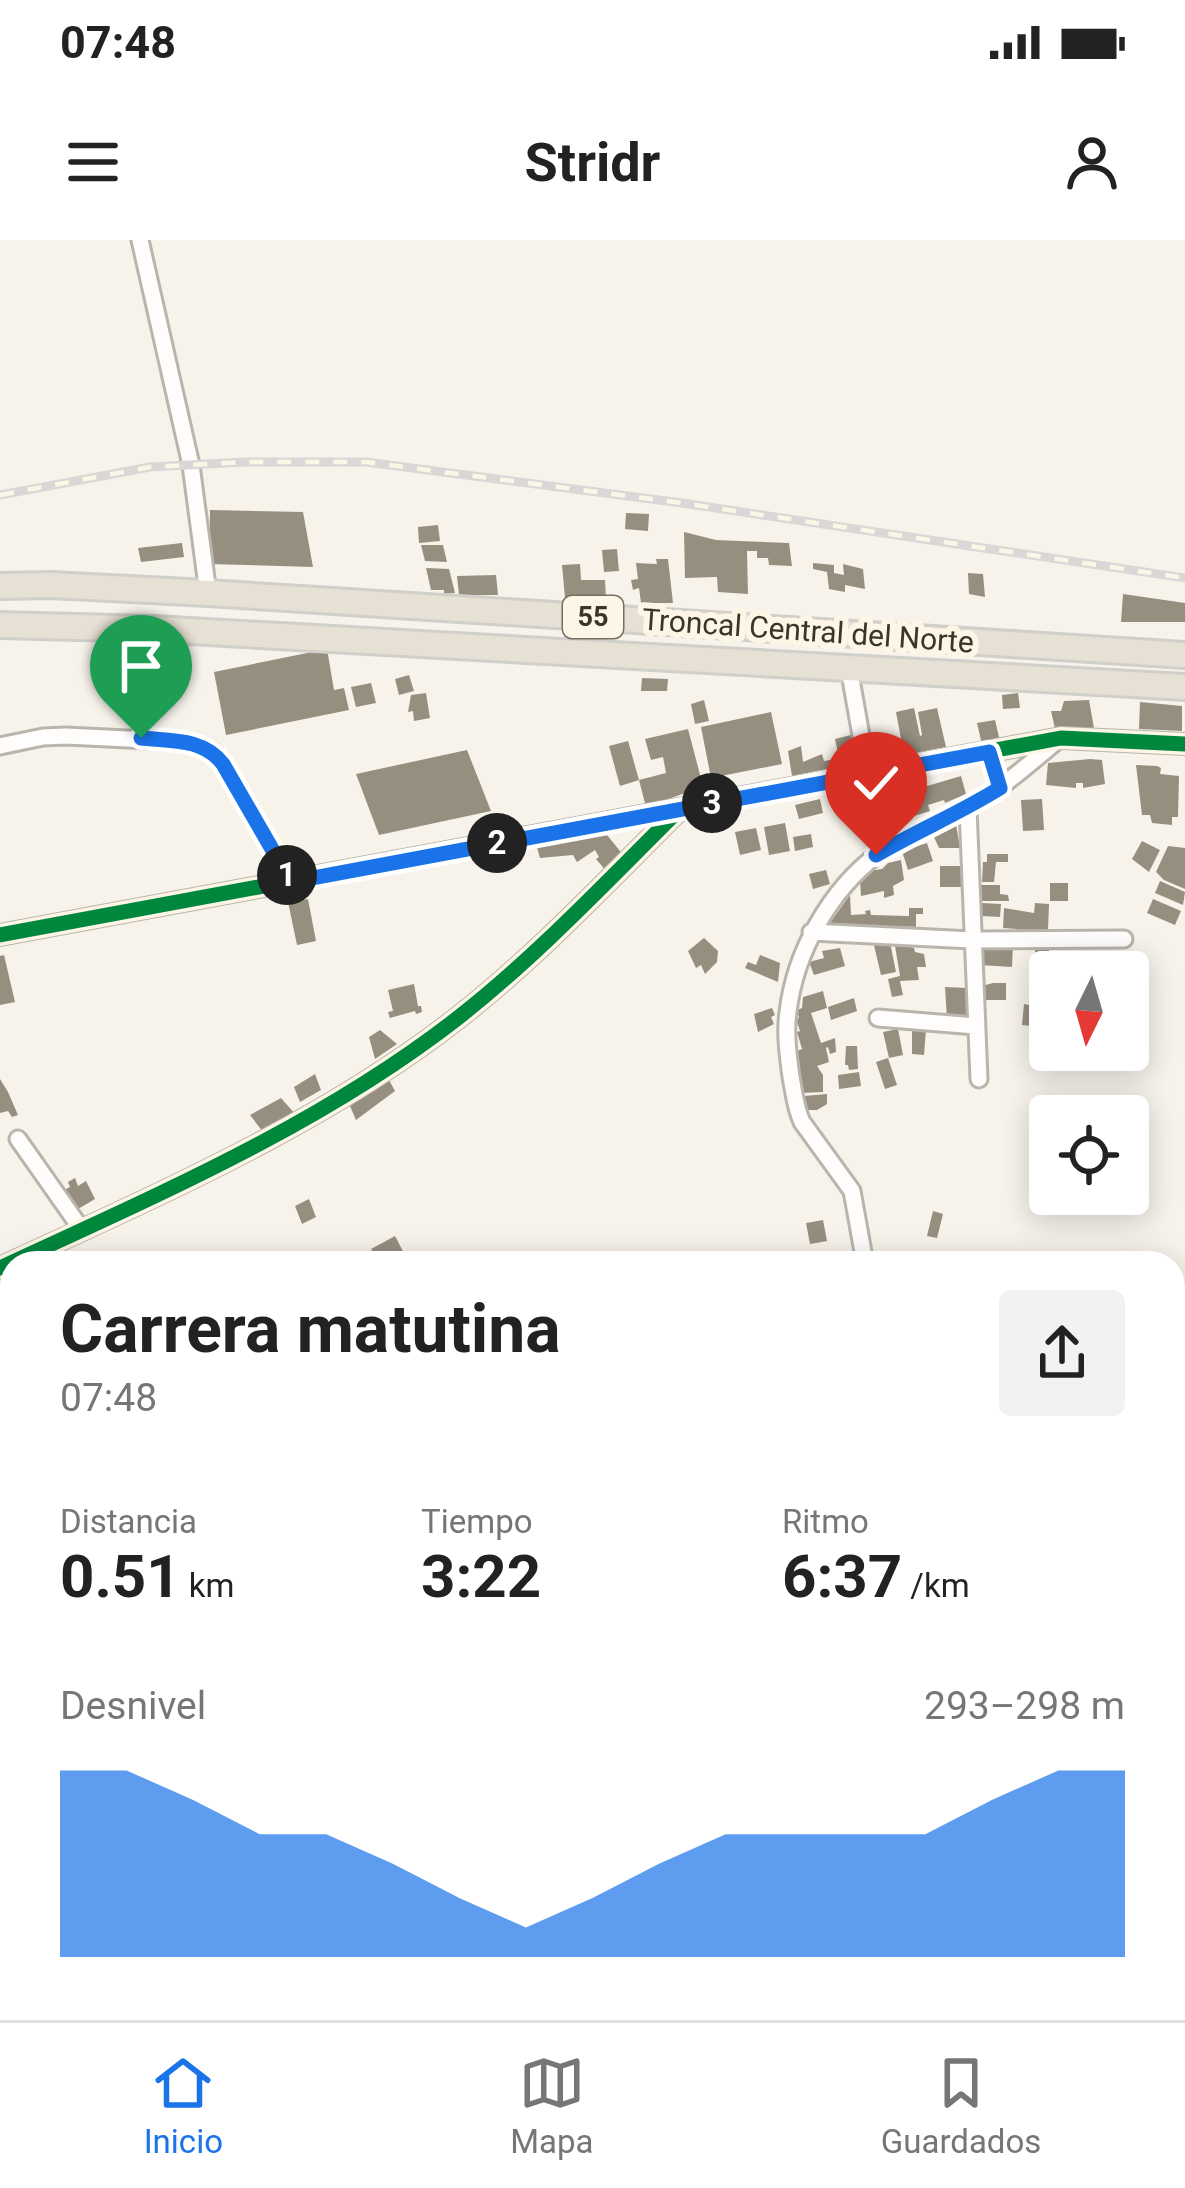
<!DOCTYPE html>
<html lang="es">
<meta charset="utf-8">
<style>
body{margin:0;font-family:Roboto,sans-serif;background:#f2f2f2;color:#222;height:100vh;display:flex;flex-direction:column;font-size:45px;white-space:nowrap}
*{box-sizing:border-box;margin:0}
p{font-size:39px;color:#767676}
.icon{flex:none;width:66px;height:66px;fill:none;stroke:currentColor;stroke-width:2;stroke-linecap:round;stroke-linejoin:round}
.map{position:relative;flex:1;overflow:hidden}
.sheet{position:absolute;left:0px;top:1011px;width:1185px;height:771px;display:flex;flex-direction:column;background:#fff;border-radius:36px 36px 0 0;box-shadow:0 6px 30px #0003}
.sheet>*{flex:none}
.needle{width:78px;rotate:185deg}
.controls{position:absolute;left:1029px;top:711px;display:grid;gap:24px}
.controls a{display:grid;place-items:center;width:120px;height:120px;border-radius:12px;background:#fff;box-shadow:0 6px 30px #0003;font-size:60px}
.pin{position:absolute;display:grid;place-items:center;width:102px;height:102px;color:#fff;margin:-123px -51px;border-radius:50% 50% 50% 0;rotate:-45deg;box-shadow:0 0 12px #0007}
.pin .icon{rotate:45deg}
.km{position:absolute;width:60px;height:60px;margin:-30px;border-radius:50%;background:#222;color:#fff;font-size:33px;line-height:60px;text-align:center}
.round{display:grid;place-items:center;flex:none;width:126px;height:126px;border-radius:12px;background:#f2f2f2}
.summary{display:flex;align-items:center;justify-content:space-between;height:204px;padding:0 60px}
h1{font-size:66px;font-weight:700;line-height:90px}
.figures{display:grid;grid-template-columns:repeat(3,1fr);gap:18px;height:204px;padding:12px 60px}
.figures div{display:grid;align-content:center}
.figures b{font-size:60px;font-weight:700}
.figures small{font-size:33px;font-weight:400}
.figures p{font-size:33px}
.chart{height:336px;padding:24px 60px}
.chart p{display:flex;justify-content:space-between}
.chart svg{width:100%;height:216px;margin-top:12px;fill:#1a73e8;opacity:.7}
.status{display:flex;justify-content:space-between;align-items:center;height:84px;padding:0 60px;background:#fff;direction:ltr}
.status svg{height:33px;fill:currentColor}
header{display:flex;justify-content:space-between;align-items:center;height:156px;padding:0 60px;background:#fff;font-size:54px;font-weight:700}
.dock{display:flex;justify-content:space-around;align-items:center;height:168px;border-top:3px solid #e0e0e0;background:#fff;font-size:33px;color:#767676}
.dock a{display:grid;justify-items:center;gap:6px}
.dock .active{color:#1a73e8}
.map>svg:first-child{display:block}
.building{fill:#968f80}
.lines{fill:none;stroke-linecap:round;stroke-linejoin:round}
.minor-casing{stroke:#b9b5ad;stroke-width:21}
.tertiary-casing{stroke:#b9b5ad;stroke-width:24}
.trunk-casing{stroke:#d1cfc9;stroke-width:30}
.minor{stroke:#fefdfc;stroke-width:15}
.tertiary{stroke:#fefdfc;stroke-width:18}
.trunk{stroke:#e6e1d4;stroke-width:24}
.rail-casing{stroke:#d9d8d6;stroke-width:9}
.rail{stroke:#fdf5e5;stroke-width:4.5;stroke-dasharray:14;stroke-linecap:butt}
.cycleway-casing{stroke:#fdf5e5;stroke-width:22}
.cycleway{stroke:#00873e;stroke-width:15}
.route-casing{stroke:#fff;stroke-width:24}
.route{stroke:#1a73e8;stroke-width:15}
.labels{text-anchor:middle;stroke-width:12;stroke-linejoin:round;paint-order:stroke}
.shield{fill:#fdf5e5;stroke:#746f63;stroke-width:3}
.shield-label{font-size:27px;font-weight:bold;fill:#3a352b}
.street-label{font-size:30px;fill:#3a352b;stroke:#fdf5e5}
</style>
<div class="status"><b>07:48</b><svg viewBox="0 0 49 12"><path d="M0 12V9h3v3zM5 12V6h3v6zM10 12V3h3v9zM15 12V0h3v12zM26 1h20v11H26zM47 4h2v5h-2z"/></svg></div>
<header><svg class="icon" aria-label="menu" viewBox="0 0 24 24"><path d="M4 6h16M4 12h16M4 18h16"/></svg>Stridr<svg class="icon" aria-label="person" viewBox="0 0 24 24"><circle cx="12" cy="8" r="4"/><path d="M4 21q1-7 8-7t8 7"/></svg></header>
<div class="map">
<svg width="1185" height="1780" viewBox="0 0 1185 1780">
<rect width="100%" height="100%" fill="#f7f3eb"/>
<path class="building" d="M 210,270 L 303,272 L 313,327 L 209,324 Z
M 626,273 L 649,274 L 648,291 L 625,289 Z
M 438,285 L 440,301 L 419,303 L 418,287 Z
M 684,292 L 716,300 L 789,303 L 792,326 L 769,325 L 768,318 L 757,318 L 757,311 L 747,311 L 748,354 L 718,352 L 717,337 L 685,338 Z
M 182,303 L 184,317 L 141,322 L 138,308 Z
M 421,305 L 443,305 L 447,322 L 425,321 Z
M 617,309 L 619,331 L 604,332 L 602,310 Z
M 656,319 L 668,319 L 673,363 L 641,363 L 639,348 L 633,350 L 631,340 L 638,339 L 636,323 L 657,324 Z
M 813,323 L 834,325 L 834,333 L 844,335 L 843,324 L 863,329 L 865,349 L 845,345 L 845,352 L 829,349 L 827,332 L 813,329 Z
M 580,324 L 581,340 L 605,340 L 606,359 L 583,361 L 583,357 L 565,358 L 562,325 Z
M 426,328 L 449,329 L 455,353 L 444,354 L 444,350 L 431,350 Z
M 968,333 L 983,334 L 985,357 L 969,354 Z
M 496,335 L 498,355 L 459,355 L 457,336 Z
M 1123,354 L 1185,363 L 1185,382 L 1121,382 Z
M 327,409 L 334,450 L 344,448 L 349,470 L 226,495 L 214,432 Z
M 409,435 L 414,451 L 399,455 L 395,439 Z
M 642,438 L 668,439 L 667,451 L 641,451 Z
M 371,443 L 376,463 L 356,467 L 351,447 Z
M 426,453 L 430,478 L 414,481 L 413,471 L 408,472 L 411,455 Z
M 1018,453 L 1020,468 L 1003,469 L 1002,455 Z
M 704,460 L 709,481 L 695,484 L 691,464 Z
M 1089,460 L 1094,488 L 1056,493 L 1051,471 L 1061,471 L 1064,461 Z
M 1140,462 L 1182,466 L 1182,491 L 1139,489 Z
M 914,468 L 920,496 L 922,495 L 918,472 L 937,468 L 946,507 L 904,515 L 896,472 Z
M 771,472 L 782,524 L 711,538 L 701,487 Z
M 995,480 L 1000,501 L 982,505 L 977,483 Z
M 688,489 L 704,550 L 688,552 L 646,567 L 639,540 L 666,533 L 663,517 L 651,520 L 645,499 Z
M 855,494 L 861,522 L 792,536 L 788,511 L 801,506 L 803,522 L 822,514 L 824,521 L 839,518 L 835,499 Z
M 628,501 L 639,540 L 620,546 L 609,506 Z
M 467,510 L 491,571 L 379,595 L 356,534 Z
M 1090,519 L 1102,520 L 1105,544 L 1083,548 L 1083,543 L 1076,543 L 1076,548 L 1046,545 L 1048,523 Z
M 1136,525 L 1157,526 L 1161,528 L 1160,534 L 1179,536 L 1178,577 L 1172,577 L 1172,585 L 1152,583 L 1150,575 L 1142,575 Z
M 961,536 L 966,554 L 945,563 L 944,560 L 928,565 L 930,571 L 908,578 L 900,554 Z
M 883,547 L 886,563 L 870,566 L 867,550 Z
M 864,553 L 866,570 L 842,572 L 841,556 Z
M 820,559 L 823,573 L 799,579 L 795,565 Z
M 1042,559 L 1044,590 L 1023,591 L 1021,560 Z
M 785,583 L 790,611 L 769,615 L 764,587 Z
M 956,584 L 960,608 L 939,608 L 933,595 Z
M 756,588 L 761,610 L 740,615 L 735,592 Z
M 811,594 L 813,607 L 795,611 L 793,597 Z
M 607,595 L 624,616 L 607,632 L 596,619 L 599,617 L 595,610 L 577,622 L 573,615 L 540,618 L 536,604 Z
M 1142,601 L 1160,610 L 1149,632 L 1132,619 Z
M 927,603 L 933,621 L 908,630 L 902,611 Z
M 1168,606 L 1185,608 L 1185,649 L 1164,640 L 1156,632 Z
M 987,614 L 1008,614 L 1008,622 L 996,622 L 994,642 L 982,642 L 983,622 L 987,622 Z
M 901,620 L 904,640 L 893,646 L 894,655 L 884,658 L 884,651 L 861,656 L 860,641 L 869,635 L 869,631 L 882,629 L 888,623 Z
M 940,626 L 964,626 L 963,647 L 940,647 Z
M 826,630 L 830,644 L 813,649 L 809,634 Z
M 1160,641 L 1185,652 L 1183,665 L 1155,653 Z
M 1050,643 L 1068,643 L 1068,661 L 1050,661 Z
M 980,645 L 1000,645 L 1000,654 L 1008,655 L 1009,661 L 979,661 Z
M 850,655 L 851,675 L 866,674 L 865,671 L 870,670 L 871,675 L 909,676 L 909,668 L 923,668 L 923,674 L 916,674 L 916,687 L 829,684 Z
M 308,659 L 316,701 L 297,705 L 288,662 Z
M 1153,659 L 1181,671 L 1175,685 L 1147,673 Z
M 982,663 L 1001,664 L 1000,677 L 981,676 Z
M 1035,663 L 1049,664 L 1048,690 L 1032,690 L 1032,694 L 1017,694 L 1017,689 L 1003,688 L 1004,668 L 1034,673 Z
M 889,697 L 896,732 L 881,735 L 873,701 Z
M 704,698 L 718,711 L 717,722 L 705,734 L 701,725 L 696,728 L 688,711 Z
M 980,704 L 1013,705 L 1012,727 L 979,725 Z
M 904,705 L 914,708 L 915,712 L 924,714 L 926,727 L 917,727 L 919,740 L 900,741 L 903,755 L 892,757 L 888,739 L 900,736 L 895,706 Z
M 1035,707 L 1049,707 L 1049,727 L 1035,727 Z
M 840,708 L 845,726 L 814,735 L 809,722 L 824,718 L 822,711 Z
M 4,715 L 15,762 L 0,765 L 0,716 Z
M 760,715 L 780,723 L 778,742 L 745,728 L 748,722 L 756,725 Z
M 993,743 L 1006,743 L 1006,760 L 982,760 L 982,746 Z
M 414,744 L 418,766 L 421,766 L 422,772 L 416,774 L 415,771 L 390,778 L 388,772 L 393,771 L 388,750 Z
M 945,747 L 967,748 L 969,780 L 947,779 Z
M 823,751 L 827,768 L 811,773 L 821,803 L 835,798 L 836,812 L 830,814 L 828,807 L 826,808 L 829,822 L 817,826 L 823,835 L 823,852 L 802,853 L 801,837 L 797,837 L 794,812 L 802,809 L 797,792 L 800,791 L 796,779 L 799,778 L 797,770 L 802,768 L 803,757 Z
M 854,758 L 857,771 L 831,780 L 828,767 Z
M 1030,759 L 1048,761 L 1042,787 L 1022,785 L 1024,764 L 1029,765 Z
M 772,768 L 775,775 L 771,777 L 774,784 L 758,792 L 754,774 Z
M 898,789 L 903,815 L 889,818 L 883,792 Z
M 912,789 L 926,789 L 924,815 L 912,814 Z
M 380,790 L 397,804 L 375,819 L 369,797 Z
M 846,806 L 857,806 L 858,829 L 849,830 L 848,825 L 845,825 Z
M 888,818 L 897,845 L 885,849 L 876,822 Z
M 859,832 L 861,846 L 839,849 L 838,835 Z
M 315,834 L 321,850 L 300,862 L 294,847 Z
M 0,839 L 8,852 L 18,875 L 12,877 L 8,871 L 0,873 Z
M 389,840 L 395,851 L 356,880 L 350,866 L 377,845 L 379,847 Z
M 827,854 L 827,864 L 817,870 L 808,870 L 804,856 Z
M 281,858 L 296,875 L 263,892 L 250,875 Z
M 75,938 L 78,946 L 86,941 L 95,959 L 78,969 L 76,966 L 69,970 L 60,952 L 70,947 L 68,942 Z
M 309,959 L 316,977 L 302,984 L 295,966 Z
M 933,971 L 943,974 L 937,998 L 927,996 Z
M 823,980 L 827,1001 L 810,1004 L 806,983 Z
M 395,996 L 405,1015 L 390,1023 L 379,1023 L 371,1009 Z"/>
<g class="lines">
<g class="minor-casing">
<path id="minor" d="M 140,0 L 191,225 L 208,353
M 849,428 L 868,535
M 0,506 L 43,497 L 66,496 L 189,502 L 212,511 L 223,524 L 291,642
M 989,512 L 999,548
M 968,568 L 979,839
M 811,692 L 972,700 L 1124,699
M 878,778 L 976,786
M 18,899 L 82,990
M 865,1023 L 852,951 L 802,882 C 795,867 794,852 791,837 C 788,815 785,793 788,772 C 795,712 830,650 878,614 C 906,594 939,584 969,567 C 1001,549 1029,524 1058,500
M 823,1770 L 827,1780
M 593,1780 L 596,1770"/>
</g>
<g class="tertiary-casing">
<path id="tertiary" d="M 0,695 L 1061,498 L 1185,504
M 0,1028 C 157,955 321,885 459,777 C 538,715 608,640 679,570"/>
</g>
<g class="trunk-casing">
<path id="trunk" d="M 0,346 L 51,345 L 208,353 L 1185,415
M 0,385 L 154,389 L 1185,447"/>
</g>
<use href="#minor" class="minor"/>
<use href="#tertiary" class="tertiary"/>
<use href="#trunk" class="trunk"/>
<g class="rail-casing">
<path id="rail" d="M 0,255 L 150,227 L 245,222 L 366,222 L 682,263 L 1185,338"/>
</g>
<use href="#rail" class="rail"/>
<g class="cycleway-casing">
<path id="cycleway" d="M 0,695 L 1061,498 L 1185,504
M 0,1028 C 157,955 321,885 459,777 C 538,715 608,640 679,570"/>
</g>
<use href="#cycleway" class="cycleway"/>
</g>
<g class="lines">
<g class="route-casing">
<path id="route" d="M 141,498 C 171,501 203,498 223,524 L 291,642 L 989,512 L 1000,548 C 960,573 917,591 876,615"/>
</g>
<use href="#route" class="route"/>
</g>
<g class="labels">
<rect class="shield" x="563" y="356" width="60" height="42" rx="9"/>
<g class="shield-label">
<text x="593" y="386">55</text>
</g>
<g class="street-label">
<text transform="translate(808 391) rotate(4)" y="10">Troncal Central del Norte</text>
</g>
</g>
</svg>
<div class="controls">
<a><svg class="needle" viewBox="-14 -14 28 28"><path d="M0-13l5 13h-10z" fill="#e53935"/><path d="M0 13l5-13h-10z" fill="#767676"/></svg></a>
<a><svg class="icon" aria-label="locate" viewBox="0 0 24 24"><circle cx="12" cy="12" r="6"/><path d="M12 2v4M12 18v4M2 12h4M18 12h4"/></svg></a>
</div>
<div class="pin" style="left:141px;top:498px;background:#1e9e55"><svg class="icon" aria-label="arrive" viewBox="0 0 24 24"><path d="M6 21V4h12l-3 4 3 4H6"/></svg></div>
<div class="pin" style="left:876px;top:615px;background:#d93025"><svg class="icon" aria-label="check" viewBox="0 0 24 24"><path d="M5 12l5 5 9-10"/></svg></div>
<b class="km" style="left:287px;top:635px">1</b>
<b class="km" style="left:497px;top:603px">2</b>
<b class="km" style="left:712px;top:563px">3</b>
<section class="sheet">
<div class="summary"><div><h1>Carrera matutina</h1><p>07:48</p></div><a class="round"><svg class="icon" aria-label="share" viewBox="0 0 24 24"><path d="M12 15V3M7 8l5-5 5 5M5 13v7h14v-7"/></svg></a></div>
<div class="figures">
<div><p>Distancia</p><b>0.51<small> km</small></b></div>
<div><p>Tiempo</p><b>3:22</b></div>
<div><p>Ritmo</p><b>6:37<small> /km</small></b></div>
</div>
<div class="chart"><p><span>Desnivel</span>293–298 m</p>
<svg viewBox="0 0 160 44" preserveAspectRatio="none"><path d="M0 44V6L10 6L20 12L30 19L40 19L50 25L60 32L70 38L80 32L90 25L100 19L110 19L120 19L130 19L140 12L150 6L160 6V44z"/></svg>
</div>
</section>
</div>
<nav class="dock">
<a class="active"><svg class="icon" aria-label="home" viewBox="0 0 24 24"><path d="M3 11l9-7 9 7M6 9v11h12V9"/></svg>Inicio</a>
<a><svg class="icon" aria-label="map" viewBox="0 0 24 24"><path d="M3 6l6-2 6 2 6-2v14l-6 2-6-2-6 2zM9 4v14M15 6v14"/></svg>Mapa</a>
<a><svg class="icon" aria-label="saved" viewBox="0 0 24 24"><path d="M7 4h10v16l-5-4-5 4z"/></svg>Guardados</a>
</nav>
